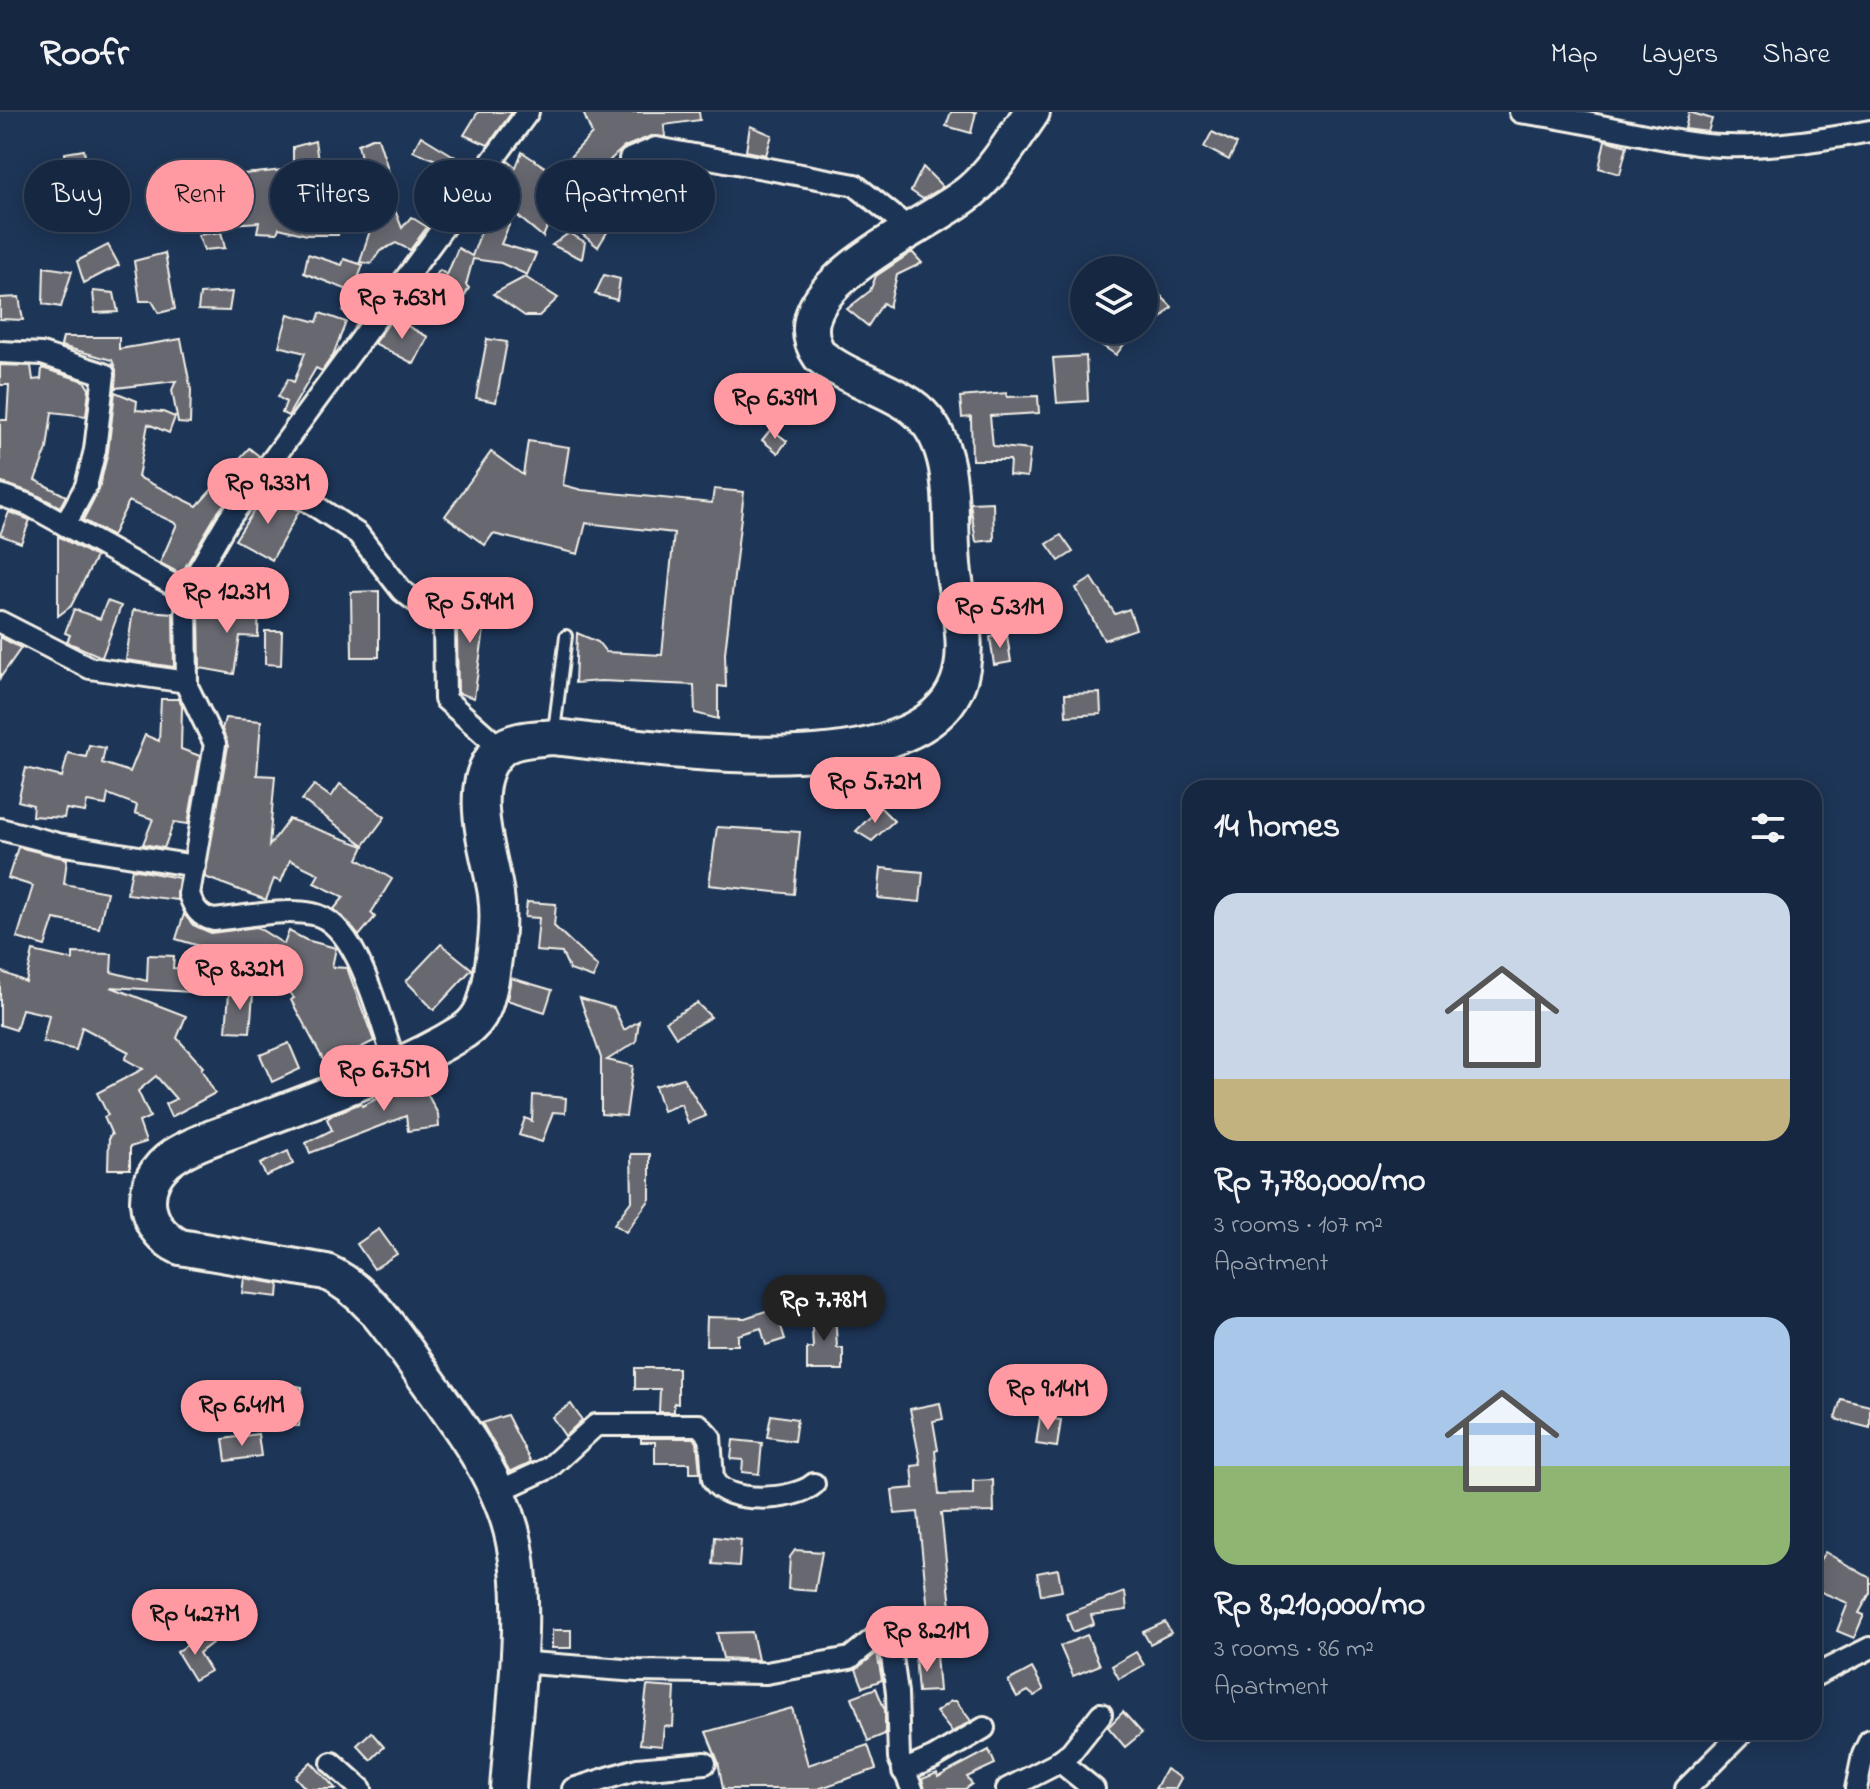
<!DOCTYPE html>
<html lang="en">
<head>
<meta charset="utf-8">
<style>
  body { margin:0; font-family:"Indie Flower",sans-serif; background:#1f3048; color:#f1f3f6; height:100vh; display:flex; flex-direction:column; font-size:30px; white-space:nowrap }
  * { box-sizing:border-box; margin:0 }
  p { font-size:26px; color:#9ea6b1 }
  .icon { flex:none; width:44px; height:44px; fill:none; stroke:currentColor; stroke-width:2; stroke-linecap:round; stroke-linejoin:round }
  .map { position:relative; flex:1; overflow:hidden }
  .details { position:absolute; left:1182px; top:668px; width:640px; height:960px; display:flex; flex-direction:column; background:#162841; border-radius:24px; box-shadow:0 4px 20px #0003,0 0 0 2px #35445a }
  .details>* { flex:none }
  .banner { position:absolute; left:24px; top:48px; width:760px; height:72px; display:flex; gap:16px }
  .fabs { position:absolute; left:1070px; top:144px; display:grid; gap:16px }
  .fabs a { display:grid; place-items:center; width:88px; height:88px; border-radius:50%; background:#162841; box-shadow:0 4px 20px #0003,0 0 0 2px #35445a; font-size:40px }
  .price { position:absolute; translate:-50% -68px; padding:0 18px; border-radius:28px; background:#ff9aa2; color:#111; font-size:26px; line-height:52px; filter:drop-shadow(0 2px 4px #0008) }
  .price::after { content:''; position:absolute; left:50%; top:48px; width:24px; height:18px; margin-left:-12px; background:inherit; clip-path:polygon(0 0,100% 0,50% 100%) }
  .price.selected { background:#222; color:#fff }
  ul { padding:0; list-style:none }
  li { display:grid; align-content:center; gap:16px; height:424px; padding:0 32px }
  li span { display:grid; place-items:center; height:248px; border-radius:24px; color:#555 }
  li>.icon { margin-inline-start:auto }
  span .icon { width:144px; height:144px; fill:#fffc; stroke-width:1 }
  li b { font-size:34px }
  h2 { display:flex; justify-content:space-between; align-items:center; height:96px; padding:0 32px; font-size:34px }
  .pill { padding:0 28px; border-radius:36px; background:#162841; box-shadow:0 4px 20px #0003,0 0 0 2px #35445a; font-size:28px; line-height:72px }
  .pill.selected { background:#ff9aa2; color:#111 }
  header { display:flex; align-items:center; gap:48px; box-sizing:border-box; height:112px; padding:0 40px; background:#162841; border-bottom:2px solid #35445a }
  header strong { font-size:38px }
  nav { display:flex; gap:44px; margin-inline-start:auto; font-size:28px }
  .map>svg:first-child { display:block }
  .building { fill:#686771; stroke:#f4f1e8; stroke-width:2 }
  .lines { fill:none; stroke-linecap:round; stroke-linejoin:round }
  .service-casing { stroke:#f4f1e8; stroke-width:16 }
  .minor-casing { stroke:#f4f1e8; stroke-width:26 }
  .trunk-casing { stroke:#f4f1e8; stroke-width:40 }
  .service { stroke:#1d3557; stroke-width:10 }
  .minor { stroke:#1d3557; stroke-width:20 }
  .trunk { stroke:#1d3557; stroke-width:34 }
</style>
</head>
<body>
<header>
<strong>Roofr</strong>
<nav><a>Map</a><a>Layers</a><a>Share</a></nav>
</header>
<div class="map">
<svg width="1870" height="1677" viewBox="0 0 1870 1677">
  <rect width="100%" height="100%" fill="#1d3557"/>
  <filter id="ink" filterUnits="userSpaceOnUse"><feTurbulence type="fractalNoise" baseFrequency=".0125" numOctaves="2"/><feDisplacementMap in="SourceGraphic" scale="16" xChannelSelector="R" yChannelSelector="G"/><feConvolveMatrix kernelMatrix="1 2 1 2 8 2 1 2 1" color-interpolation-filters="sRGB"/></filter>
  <g filter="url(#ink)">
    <!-- building -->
    <g class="building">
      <polygon points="478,0 512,0 488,33 464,23"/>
      <polygon points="583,0 699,0 700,8 664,13 665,25 651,24 624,35 610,48 615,53 605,66 568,47 592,22"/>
      <polygon points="951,0 976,0 971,21 946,14"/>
      <polygon points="1689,0 1712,7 1708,20 1685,17"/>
      <polygon points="750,14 772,23 766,43 746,39"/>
      <polygon points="1212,20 1237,32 1229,48 1204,35"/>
      <polygon points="421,24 472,55 440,98 426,92 454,55 413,39"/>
      <polygon points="372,26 378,26 390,63 383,66 377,83 393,93 402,116 411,105 427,115 410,138 396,131 380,139 371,152 360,150 372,112 339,112 338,123 307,123 279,116 277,121 257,120 259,110 231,112 234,63 293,57 293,35 315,29 318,48 310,96 360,96 351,84 370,88 358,32"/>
      <polygon points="1605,28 1627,34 1620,62 1599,56"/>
      <polygon points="84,38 91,79 109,81 104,102 68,102 65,41"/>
      <polygon points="522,40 566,69 543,125 514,101 501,132 536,142 527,163 501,151 473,147 466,173 469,176 456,200 419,182 440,158 447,163 458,136 472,144 482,117 477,114 502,77 491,72 508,49 516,55"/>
      <polygon points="923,55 943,75 923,87 911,79"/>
      <polygon points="625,72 648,81 636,98 612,92"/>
      <polygon points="604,95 617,104 598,135 582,122"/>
      <polygon points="221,120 225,136 204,138 198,123"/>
      <polygon points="569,121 585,130 582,147 552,133"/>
      <polygon points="108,133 119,153 84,171 77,149"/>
      <polygon points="912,140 922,151 897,163 889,195 883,191 868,214 847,197 870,179 876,164"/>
      <polygon points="165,141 175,197 159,201 152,189 140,189 134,149"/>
      <polygon points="308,142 342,153 344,147 363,153 353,180 304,161"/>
      <polygon points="44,155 72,159 61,195 43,192"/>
      <polygon points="604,163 620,167 617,188 595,182"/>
      <polygon points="525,165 558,186 539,204 525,204 493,182"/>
      <polygon points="1144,167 1172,195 1159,208 1144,193"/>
      <polygon points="93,179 114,181 118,200 95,201"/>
      <polygon points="232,180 229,199 198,198 200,182"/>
      <polygon points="352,182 371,191 359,208 343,199"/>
      <polygon points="19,185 23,208 0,207 0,186"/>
      <polygon points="320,201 346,210 333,243 322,259 316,256 288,304 282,301 286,290 278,285 288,267 294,270 305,241 279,234 288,202 317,210"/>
      <polygon points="393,206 428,225 414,252 374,231"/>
      <polygon points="1099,218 1115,218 1128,227 1116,243 1093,227"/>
      <polygon points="63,225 119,225 119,237 181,227 191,278 190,312 178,311 172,278 176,269 115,276 116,258 112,248 61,234"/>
      <polygon points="487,227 507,230 496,290 476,286"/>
      <polygon points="1086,244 1088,289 1057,291 1053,246"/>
      <polygon points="0,253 31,254 33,268 41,267 42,256 84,269 89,277 86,304 52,300 47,337 35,368 66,384 60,395 33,381 0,370 0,308 7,308 9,273 0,273"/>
      <polygon points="115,280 137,289 136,298 163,300 175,305 169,321 148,312 138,365 197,394 249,336 259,344 216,403 181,462 160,451 177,412 129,389 112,424 83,408 99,377 108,340"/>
      <polygon points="1007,281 1007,285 1038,284 1039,301 990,304 993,334 1030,338 1027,365 1009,363 1010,348 972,348 971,305 962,306 960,285"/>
      <polygon points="771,317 787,329 778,341 762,328"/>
      <polygon points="528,329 569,335 563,373 582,378 712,391 714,377 744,380 725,541 726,575 718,574 718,607 695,601 694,573 601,569 575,571 577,521 598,530 606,540 662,543 674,421 586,411 578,442 493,422 485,433 445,404 491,340 523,363"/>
      <polygon points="267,378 299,399 272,448 235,428"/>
      <polygon points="993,390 994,428 976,430 970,391"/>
      <polygon points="9,400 30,408 21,431 0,423"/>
      <polygon points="1061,423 1073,440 1059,449 1047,432"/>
      <polygon points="58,424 96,445 71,494 58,504"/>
      <polygon points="1092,466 1115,502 1129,497 1136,517 1104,528 1076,476"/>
      <polygon points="379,479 379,545 352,545 351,480"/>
      <polygon points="238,483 259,484 258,525 240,524 234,562 200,556 199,502 238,503"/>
      <polygon points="462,488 488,491 474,586 458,581 457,521"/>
      <polygon points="107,489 121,494 102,545 67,530 70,523 65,521 74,497 100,507"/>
      <polygon points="133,498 173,501 174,555 126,548"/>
      <polygon points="265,519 282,519 281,553 265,552"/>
      <polygon points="1007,523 1011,550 994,553 990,525"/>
      <polygon points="0,525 21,536 0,566"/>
      <polygon points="1100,581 1101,602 1066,604 1065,582"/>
      <polygon points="161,587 179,587 182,594 181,637 200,644 188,712 174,710 164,736 143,732 153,707 135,701 137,693 108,682 106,693 87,690 85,700 66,697 64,706 32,704 33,693 18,689 26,656 62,665 68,641 86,645 89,633 105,636 102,651 130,660 145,623 159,629"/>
      <polygon points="225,606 261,609 257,663 275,664 269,734 289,707 364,734 358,747 392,767 371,801 375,805 359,824 334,797 344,785 314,771 319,762 290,748 281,770 274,767 266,788 205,765 228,634 222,617"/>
      <polygon points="340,672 385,705 364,733 302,688 314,673 331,685"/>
      <polygon points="880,695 894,709 872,729 856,719"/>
      <polygon points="717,715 800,720 794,782 709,773"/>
      <polygon points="18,735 67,747 64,772 107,780 99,816 54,807 45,834 17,826 33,774 8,766"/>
      <polygon points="881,756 923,760 920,790 878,786"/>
      <polygon points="132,757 179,766 177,788 127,782"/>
      <polygon points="527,790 556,792 554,814 598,855 593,866 570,858 562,841 536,839 539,806 525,805"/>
      <polygon points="184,802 193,813 211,821 257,815 284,832 289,819 306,828 336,836 332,855 347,856 374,929 326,953 291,888 294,886 285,876 277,880 260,874 265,861 276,861 277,857 176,827"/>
      <polygon points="441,832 472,857 434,898 406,869"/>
      <polygon points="33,839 73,848 73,841 112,842 111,860 147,869 148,843 174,844 173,856 237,859 222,882 111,875 186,904 177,926 203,955 201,957 215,981 171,1005 165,992 176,987 156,964 138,979 150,1005 139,1010 146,1030 130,1035 130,1057 108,1057 109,1024 112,1023 104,1005 108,1003 97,981 143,957 125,947 129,940 82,915 76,938 43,930 49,903 22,897 16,918 0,913 0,859 26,870"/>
      <polygon points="511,866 552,878 545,900 507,888"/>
      <polygon points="229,881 253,882 250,920 226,919"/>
      <polygon points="580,886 614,896 624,918 639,909 636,930 607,948 633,954 626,1004 601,1002 601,946"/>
      <polygon points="697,891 711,905 676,925 666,909"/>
      <polygon points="289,931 300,957 272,970 260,943"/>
      <polygon points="437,957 441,966 423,974 438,1002 439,1015 408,1019 406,1004 310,1041 306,1031 332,1018 327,1007 334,1002 361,991 362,994"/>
      <polygon points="683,966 706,1004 688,1011 681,992 663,999 655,974"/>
      <polygon points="533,983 566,986 565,1001 553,1000 542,1030 519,1023 525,1006 532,1009"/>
      <polygon points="288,1039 293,1052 266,1064 260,1052"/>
      <polygon points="631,1042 650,1042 650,1087 626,1120 614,1112 632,1088"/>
      <polygon points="379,1117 397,1142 374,1157 357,1132"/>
      <polygon points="244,1166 279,1172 278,1185 242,1181"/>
      <polygon points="775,1196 785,1227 766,1233 761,1216 738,1223 738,1233 706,1233 707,1205 745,1206"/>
      <polygon points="835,1197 837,1236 843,1236 843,1258 807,1258 807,1236 813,1236 811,1198"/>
      <polygon points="635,1256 678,1256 678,1292 674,1291 674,1300 659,1300 660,1277 635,1277"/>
      <polygon points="270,1269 302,1275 299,1314 271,1315 270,1290 267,1290"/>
      <polygon points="1841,1287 1870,1294 1870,1316 1835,1307"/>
      <polygon points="940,1291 943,1307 933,1309 938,1338 935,1339 939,1383 973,1382 973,1369 993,1368 994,1400 941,1401 951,1495 928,1498 918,1400 895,1402 892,1378 914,1376 912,1354 921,1353 910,1297"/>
      <polygon points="571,1292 582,1308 565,1324 552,1305"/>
      <polygon points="507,1303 531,1350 510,1360 482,1311"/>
      <polygon points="771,1303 797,1307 794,1329 767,1325"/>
      <polygon points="1040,1305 1061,1308 1057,1335 1036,1332"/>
      <polygon points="258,1322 261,1344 226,1349 223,1327"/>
      <polygon points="641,1326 693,1326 697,1330 700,1361 690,1361 690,1351 655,1351 655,1330 641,1330"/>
      <polygon points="733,1328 762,1331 759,1362 742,1360 743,1348 731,1347"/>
      <polygon points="715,1425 741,1428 739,1454 713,1452"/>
      <polygon points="795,1438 822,1440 815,1479 788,1477 790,1445"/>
      <polygon points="1825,1440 1870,1466 1870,1481 1859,1501 1864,1503 1854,1526 1837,1519 1848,1491 1814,1477 1814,1457"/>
      <polygon points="1058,1457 1062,1479 1041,1483 1037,1461"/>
      <polygon points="1125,1480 1127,1498 1091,1503 1094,1512 1073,1520 1066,1502"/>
      <polygon points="1165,1510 1171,1521 1150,1532 1143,1520"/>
      <rect x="552" y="1518" width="19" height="18"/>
      <polygon points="752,1520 758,1548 723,1546 717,1521"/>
      <polygon points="205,1521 212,1531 199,1541 210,1559 194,1568 177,1540"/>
      <polygon points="1087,1523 1100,1553 1073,1564 1060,1534"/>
      <polygon points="1136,1540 1144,1553 1119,1567 1112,1554"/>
      <polygon points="877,1541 882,1568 863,1575 856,1557"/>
      <polygon points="936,1543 939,1579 918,1580 915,1544"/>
      <polygon points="1032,1556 1044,1578 1034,1584 1028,1579 1017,1585 1008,1569"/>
      <polygon points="647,1574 675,1576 673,1615 664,1614 662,1634 640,1632"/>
      <polygon points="876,1576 885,1598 885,1622 868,1629 852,1585"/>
      <polygon points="951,1589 956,1589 971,1609 952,1620 936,1600"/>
      <polygon points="792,1596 808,1653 868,1633 876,1657 818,1677 723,1677 718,1649 706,1620"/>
      <polygon points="1123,1600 1142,1621 1125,1635 1108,1615"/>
      <polygon points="371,1620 384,1635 371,1648 357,1633"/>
      <polygon points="989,1638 995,1652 967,1665 972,1672 965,1677 925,1677 922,1667 937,1661 938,1665"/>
      <polygon points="311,1650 336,1677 306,1677 295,1665"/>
      <polygon points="1166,1657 1181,1666 1175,1677 1155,1677"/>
    </g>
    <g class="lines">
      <defs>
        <polyline id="service" points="554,619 566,524"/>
        <g id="minor">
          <path d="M 1520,0 C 1580,7 1638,24 1697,32 C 1752,39 1816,29 1870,19"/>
          <polyline points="630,47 656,36 855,73 911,118"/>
          <polyline points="0,240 42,242 104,262 95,338 86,374 65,413"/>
          <polyline points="265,361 358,422 402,479 444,510 445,587 501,637"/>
          <polyline points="0,383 29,393 186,480"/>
          <polyline points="0,510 90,556 187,570"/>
          <polyline points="0,717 58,732 195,754"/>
          <path d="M 396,953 C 380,913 360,811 313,802 C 282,796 245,805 214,808 C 199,805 194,796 189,782 L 215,632 L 187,574 L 186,480 L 226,411 L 528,0"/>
          <path d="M 497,1380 L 549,1356 L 596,1313 L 699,1313 L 710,1325 L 713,1367 C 724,1393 795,1389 814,1372"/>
          <polyline points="888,1515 897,1581 899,1646 912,1677"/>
          <polyline points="516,1550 638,1559 766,1561 850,1546 888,1515 952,1510"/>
          <polyline points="1814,1564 1870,1536"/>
          <polyline points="1059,1649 1094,1677"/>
          <polyline points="332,1651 361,1677"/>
          <polyline points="903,1659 933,1646 984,1616"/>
          <polyline points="573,1677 637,1657 705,1651"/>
          <polyline points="1007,1677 1054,1653 1071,1640 1101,1602"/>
          <polyline points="1686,1677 1743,1620"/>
          <polyline points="1856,1677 1863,1643 1870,1628"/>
        </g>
        <path id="trunk" d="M 508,1677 C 513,1599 531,1492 511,1417 C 495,1358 452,1303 417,1254 C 391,1218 368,1179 326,1160 L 180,1135 C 140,1116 137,1068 174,1044 C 199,1028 231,1020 258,1009 C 327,983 401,958 464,919 C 483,907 487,887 491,867 C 495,840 500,810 496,782 C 490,741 462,670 501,637 C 514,626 537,627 553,625 C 645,634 917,681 958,571 C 970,539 960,501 955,469 C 945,413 965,331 910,293 C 882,274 847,266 820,244 C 771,174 934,113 972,78 C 996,57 1014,26 1032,0"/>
      </defs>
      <!-- service casing -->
      <use href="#service" class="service-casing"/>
      <!-- minor casing -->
      <use href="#minor" class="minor-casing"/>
      <!-- trunk casing -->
      <use href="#trunk" class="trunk-casing"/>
      <!-- service -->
      <use href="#service" class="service"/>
      <!-- minor -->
      <use href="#minor" class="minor"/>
      <!-- trunk -->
      <use href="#trunk" class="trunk"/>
    </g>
  </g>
</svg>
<div class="fabs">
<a><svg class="icon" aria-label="layers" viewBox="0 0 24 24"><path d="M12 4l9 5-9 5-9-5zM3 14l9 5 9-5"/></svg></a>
</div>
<b class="price" style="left:402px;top:229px">Rp 7.63M</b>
<b class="price" style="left:775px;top:329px">Rp 6.39M</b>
<b class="price" style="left:268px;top:414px">Rp 9.33M</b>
<b class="price" style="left:227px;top:523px">Rp 12.3M</b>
<b class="price" style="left:470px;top:533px">Rp 5.94M</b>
<b class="price" style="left:1000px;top:538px">Rp 5.31M</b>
<b class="price" style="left:875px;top:713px">Rp 5.72M</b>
<b class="price" style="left:240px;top:900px">Rp 8.32M</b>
<b class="price" style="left:384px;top:1001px">Rp 6.75M</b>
<b class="price selected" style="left:824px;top:1231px">Rp 7.78M</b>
<b class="price" style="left:1048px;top:1320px">Rp 9.14M</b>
<b class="price" style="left:242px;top:1336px">Rp 6.41M</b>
<b class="price" style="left:195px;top:1545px">Rp 4.27M</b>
<b class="price" style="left:927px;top:1562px">Rp 8.21M</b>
<div class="banner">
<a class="pill">Buy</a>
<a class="pill selected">Rent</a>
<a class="pill">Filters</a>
<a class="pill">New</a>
<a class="pill">Apartment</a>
</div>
<section class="details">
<h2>14 homes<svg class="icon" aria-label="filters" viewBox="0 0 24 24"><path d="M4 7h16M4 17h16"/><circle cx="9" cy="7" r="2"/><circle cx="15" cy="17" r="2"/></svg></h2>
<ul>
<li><span style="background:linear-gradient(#c9d6e8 75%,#c2b280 0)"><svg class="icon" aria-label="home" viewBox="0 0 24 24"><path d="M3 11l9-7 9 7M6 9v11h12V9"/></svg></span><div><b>Rp 7,780,000/mo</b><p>3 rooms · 107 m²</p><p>Apartment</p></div></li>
<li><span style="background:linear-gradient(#a9c7e8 60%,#8fb573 0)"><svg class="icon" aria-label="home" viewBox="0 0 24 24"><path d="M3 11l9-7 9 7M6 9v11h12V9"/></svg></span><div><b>Rp 8,210,000/mo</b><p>3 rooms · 86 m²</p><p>Apartment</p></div></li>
</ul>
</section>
</div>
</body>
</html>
